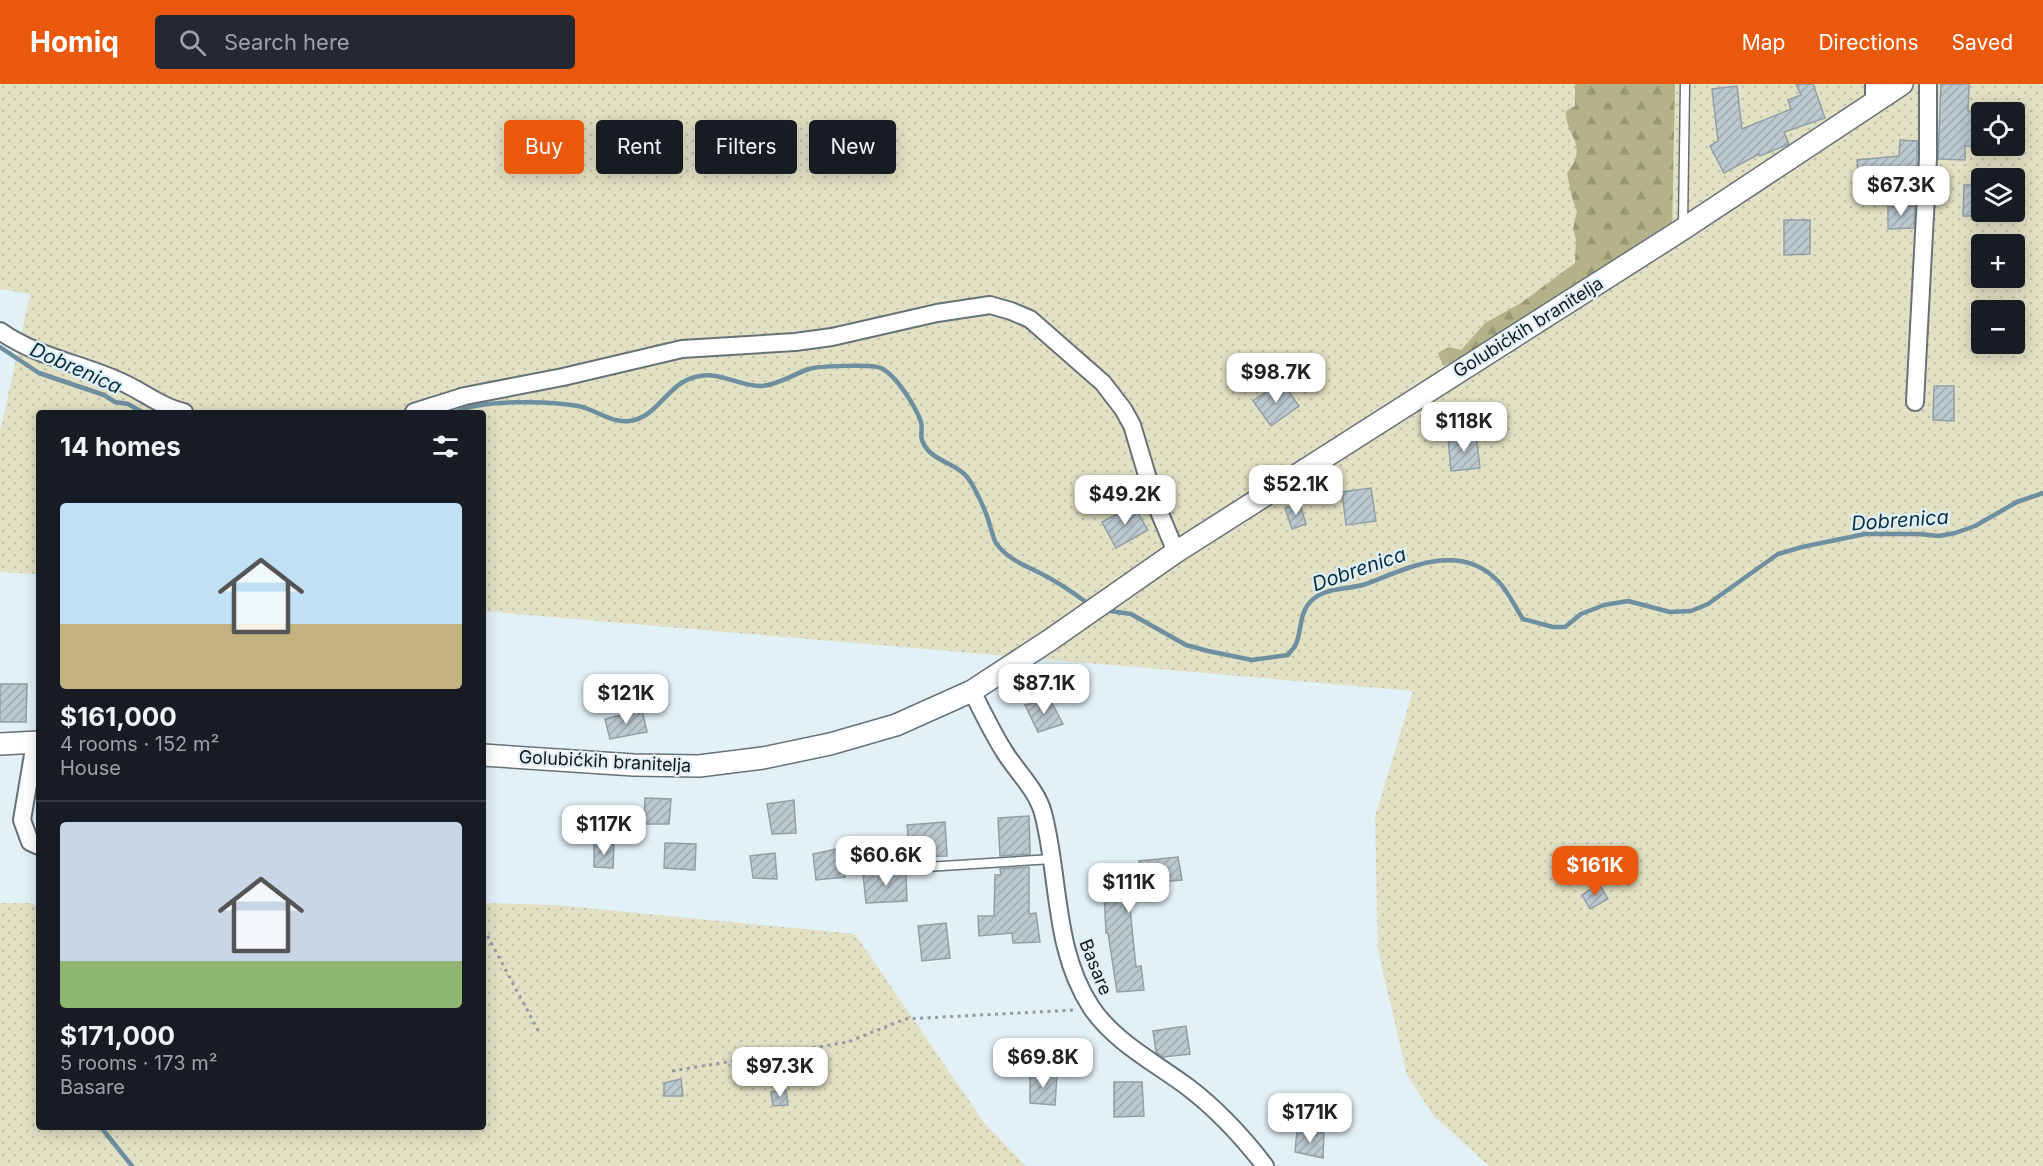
<!DOCTYPE html>
<html lang="en">
<head>
<meta charset="utf-8">
<style>
  body { margin:0; font-family:Inter,sans-serif; background:#242831; color:#f1f3f6; height:100vh; display:flex; flex-direction:column; font-size:22px; white-space:nowrap }
  * { box-sizing:border-box; margin:0 }
  p { font-size:20px; color:#9ea1a6 }
  .icon { flex:none; width:33px; height:33px; fill:none; stroke:currentColor; stroke-width:2; stroke-linecap:round; stroke-linejoin:round }
  .map { position:relative; flex:1; overflow:hidden }
  .panel { position:absolute; left:36px; top:326px; width:450px; height:720px; display:flex; flex-direction:column; background:#171b24; border-radius:6px; box-shadow:0 3px 15px #0003 }
  .panel>* { flex:none }
  .hud { position:absolute; left:504px; top:36px; width:570px; height:54px; display:flex; gap:12px }
  .tools { position:absolute; left:1971px; top:18px; display:grid; gap:12px }
  .tools a { display:grid; place-items:center; width:54px; height:54px; border-radius:6px; background:#171b24; box-shadow:0 3px 15px #0003; font-size:30px }
  .price { position:absolute; translate:-50% -51px; padding:0 14px; border-radius:12px; background:#fff; color:#222; font-size:20px; line-height:39px; filter:drop-shadow(0 2px 3px #0008) }
  .price::after { content:''; position:absolute; left:50%; top:36px; width:18px; height:14px; margin-left:-9px; background:inherit; clip-path:polygon(0 0,100% 0,50% 100%) }
  .price.selected { background:#ea580c; color:#fff }
  ul { padding:0; list-style:none }
  li { display:grid; align-content:center; gap:12px; height:318px; padding:0 24px }
  li+li { border-top:2px solid #363941 }
  li span { display:grid; place-items:center; height:186px; border-radius:6px; color:#555 }
  li>.icon { margin-inline-start:auto }
  span .icon { width:108px; height:108px; fill:#fffc; stroke-width:1 }
  li b { font-size:26px }
  h2 { display:flex; justify-content:space-between; align-items:center; height:72px; padding:0 24px; font-size:26px }
  .tag { padding:0 21px; border-radius:6px; background:#171b24; box-shadow:0 3px 15px #0003; font-size:21px; line-height:54px }
  .tag.selected { background:#ea580c; color:#fff }
  header { display:flex; align-items:center; gap:36px; box-sizing:border-box; height:84px; padding:0 30px; background:#ea580c; color:#fff }
  header strong { font-size:28px }
  nav { display:flex; gap:33px; margin-inline-start:auto; font-size:21px }
  .search { width:420px; height:54px; background:#242831; display:flex; align-items:center; gap:15px; box-sizing:border-box; padding:0 21px; border-radius:6px; color:#9ea1a6; font-size:22px }
  .map>svg:first-child { display:block }
  .grass { fill:url(#grass-dots); fill-rule:evenodd }
  .forest { fill:url(#forest-firs) }
  .lines { fill:none; stroke-linecap:round; stroke-linejoin:round }
  .stream { stroke:#6d8f9f; stroke-width:4.5 }
  .building { fill:url(#building-hatch); stroke:#919fa5; stroke-width:1.5 }
  .service-casing { stroke:#667278; stroke-width:11 }
  .minor-casing { stroke:#667278; stroke-width:20 }
  .tertiary-casing { stroke:#667278; stroke-width:24 }
  .path { stroke:#909a9f; stroke-width:3; stroke-dasharray:3 4.5; stroke-linecap:butt }
  .service { stroke:#fff; stroke-width:8 }
  .minor { stroke:#fff; stroke-width:16 }
  .tertiary { stroke:#fff; stroke-width:21 }
  .labels { text-anchor:middle; dominant-baseline:central; stroke-width:4.5; stroke-linejoin:round; paint-order:stroke }
  .street-label { font-size:18px; fill:#151a1d; stroke:#e2f0f7 }
  .water-label { font-size:20px; font-style:italic; fill:#042f3e; stroke:#e2f0f7 }
</style>
</head>
<body>
<header>
<strong>Homiq</strong>
<div class="search"><svg class="icon" aria-label="search" viewBox="0 0 24 24"><circle cx="10" cy="10" r="6"/><path d="M15 15l6 6"/></svg>Search here</div>
<nav><a>Map</a><a>Directions</a><a>Saved</a></nav>
</header>
<div class="map">
<svg width="2043" height="1082" viewBox="0 0 2043 1082">
  <defs>
    <pattern id="grass-dots" width="8" height="8" patternUnits="userSpaceOnUse" patternTransform="scale(1.5)"><rect width="8" height="8" fill="#e2e1c4"/><path d="M2 2h.1M6 6h.1" fill="none" stroke="#c1c0a8" stroke-width="1.8" stroke-linecap="round"/></pattern>
    <pattern id="forest-firs" width="22" height="20" patternUnits="userSpaceOnUse" patternTransform="scale(1.5)"><rect width="22" height="20" fill="#b3b288"/><path d="M5 1l3.5 6h-7zM16 11l3.5 6h-7z" fill="#999875"/></pattern>
    <pattern id="building-hatch" width="6" height="6" patternUnits="userSpaceOnUse" patternTransform="scale(1.5)"><rect width="6" height="6" fill="#bbc8cf"/><path d="M-1 1l2-2M0 6l6-6M5 7l2-2" fill="none" stroke="#a0abb1"/></pattern>
  </defs>
  <rect width="100%" height="100%" fill="#e2f0f7"/>
  <!-- grass -->
  <g class="grass">
    <path d="M 0,0 L 2043,0 L 2043,1082 L 1489,1082 L 1433,1031 L 1407,991 L 1378,866 L 1375,733 L 1413,607 L 483,527 L 483,328 L 39,328 L 39,490 L 0,488 L 0,349 L 30,210 L 0,205 ZM 1982,28 L 2014,28 L 2014,62 L 1982,62 ZM 1982,94 L 2014,94 L 2014,128 L 1982,128 ZM 1982,160 L 2014,160 L 2014,194 L 1982,194 ZM 1982,226 L 2014,226 L 2014,260 L 1982,260 Z"/>
    <polygon points="0,819 31,819 39,824 39,1042 483,1042 483,819 555,821 855,850 985,1040 1026,1082 0,1082"/>
  </g>
  <!-- forest -->
  <path class="forest" d="M 1575,0 L 1675,0 L 1672,148 L 1473,271 L 1443,282 L 1438,269 L 1449,263 L 1461,266 L 1485,239 L 1521,219 L 1575,179 L 1576,156 L 1573,145 L 1577,128 L 1571,110 L 1567,89 C 1590,59 1565,54 1566,27 L 1575,22 Z"/>
  <g class="lines">
    <!-- stream -->
    <g class="stream">
      <polyline points="0,263 39,289 104,311 115,318 128,320 142,328"/>
      <path d="M 457,328 C 479,315 552,317 578,322 C 597,326 610,339 629,337 C 659,334 668,296 700,292 C 721,288 741,303 762,302 C 778,301 794,290 809,285 C 818,282 873,280 881,284 C 896,291 916,323 921,338 C 923,344 920,351 922,356 C 929,377 955,378 967,393 C 975,403 987,429 990,442 C 992,447 993,454 996,459 C 1007,475 1024,481 1040,489 C 1058,498 1074,509 1090,521"/>
      <path d="M 1103,526 L 1131,530 L 1186,561 L 1208,567 L 1252,576 L 1288,571 C 1290,567 1295,564 1296,560 C 1302,546 1299,529 1311,517 C 1325,503 1348,506 1366,500 C 1408,484 1460,457 1498,497 C 1508,507 1515,523 1523,535 L 1553,543 L 1565,543 L 1581,530 L 1604,521 L 1628,517 L 1670,528 L 1691,527 L 1708,520 L 1778,470 L 1802,463 L 1865,450 L 1919,450 L 1939,452 L 1955,449 L 1975,442 L 2017,418 L 2043,409"/>
      <polyline points="100,1042 132,1082"/>
    </g>
  </g>
  <!-- building -->
  <g class="building">
    <polygon points="1796,0 1813,0 1825,34 1784,48 1789,60 1760,72 1759,70 1724,89 1710,62 1718,57 1712,5 1737,2 1742,45 1791,25 1788,16 1801,11"/>
    <polygon points="1941,0 1969,0 1968,27 1982,27 1982,62 1965,62 1965,76 1938,75"/>
    <polygon points="1900,56 1917,57 1917,87 1885,85 1887,105 1860,107 1857,76 1899,72"/>
    <polygon points="1964,101 1982,101 1982,132 1963,132"/>
    <polygon points="1915,122 1914,144 1888,145 1888,123"/>
    <polygon points="1784,136 1810,136 1810,170 1784,171"/>
    <polygon points="1281,297 1299,322 1271,342 1253,317"/>
    <polygon points="1934,302 1954,302 1954,337 1933,336"/>
    <polygon points="1506,331 1506,349 1485,350 1484,332"/>
    <polygon points="1476,350 1480,384 1451,387 1448,353"/>
    <polygon points="1371,404 1376,437 1346,441 1342,408"/>
    <polygon points="1300,420 1306,440 1292,445 1285,424"/>
    <polygon points="1133,421 1148,446 1116,464 1102,438"/>
    <polygon points="0,600 27,600 26,638 0,638"/>
    <polygon points="1050,615 1063,640 1038,648 1025,621"/>
    <polygon points="642,626 647,648 610,655 605,635"/>
    <polygon points="645,714 671,715 669,740 644,740"/>
    <polygon points="794,716 796,749 772,750 767,720"/>
    <polygon points="1029,732 1030,770 1000,772 998,734"/>
    <polygon points="945,738 947,772 910,773 907,741"/>
    <polygon points="594,759 614,761 613,784 594,783"/>
    <polygon points="665,759 696,760 695,786 664,784"/>
    <polygon points="841,764 845,793 816,796 813,770"/>
    <polygon points="775,769 777,795 753,794 750,772"/>
    <polygon points="1178,773 1182,796 1123,801 1125,825 1130,825 1136,883 1141,882 1144,906 1117,908 1108,849 1106,849 1104,808 1100,808 1099,784 1139,780 1139,777"/>
    <polygon points="1029,783 1029,830 1036,829 1040,858 1013,859 1012,849 979,852 978,832 994,832 995,791 1001,791 1000,785"/>
    <polygon points="904,786 906,789 907,817 866,819 863,790"/>
    <polygon points="1599,800 1608,815 1590,825 1582,811"/>
    <polygon points="946,839 950,874 922,877 918,842"/>
    <polygon points="1186,942 1190,970 1163,973 1156,968 1153,947"/>
    <polygon points="1030,989 1057,991 1055,1021 1030,1019"/>
    <polygon points="681,995 683,1012 664,1012 664,999"/>
    <polygon points="1114,998 1142,998 1144,1032 1114,1033"/>
    <polygon points="786,1006 788,1021 773,1022 771,1008"/>
    <polygon points="1297,1047 1324,1049 1323,1074 1295,1068"/>
  </g>
  <g class="lines">
    <defs>
      <g id="service">
        <polyline points="1683,141 1685,0"/>
        <polyline points="910,784 1052,775"/>
      </g>
      <g id="minor">
        <polyline points="1874,0 1874,18"/>
        <path d="M 0,247 C 35,272 78,279 117,296 C 140,305 160,323 184,328"/>
        <polyline points="1915,318 1928,74 1928,0"/>
        <polyline points="414,328 465,312 563,293 682,265 795,258 832,253 937,229 990,221 1011,227 1030,235 1103,299 1123,325 1132,341 1155,418 1176,468"/>
        <path d="M 972,607 C 982,627 992,648 1004,667 C 1016,687 1037,706 1043,729 C 1060,793 1053,865 1091,923 C 1114,958 1156,979 1189,1004 C 1219,1027 1242,1052 1265,1082"/>
        <polyline points="35,659 22,736 30,758 39,762"/>
      </g>
      <g id="tertiary">
        <polyline points="0,660 39,658"/>
        <polyline points="483,671 634,681 699,682 763,674 830,660 896,641 972,607 1050,556 1176,468 1683,145 1902,0"/>
      </g>
    </defs>
    <!-- service casing -->
    <use href="#service" class="service-casing"/>
    <!-- minor casing -->
    <use href="#minor" class="minor-casing"/>
    <!-- tertiary casing -->
    <use href="#tertiary" class="tertiary-casing"/>
    <!-- path -->
    <g class="path">
      <polyline points="483,846 487,851 539,948"/>
      <polyline points="672,987 848,958 905,935 1075,926"/>
    </g>
    <!-- service -->
    <use href="#service" class="service"/>
    <!-- minor -->
    <use href="#minor" class="minor"/>
    <!-- tertiary -->
    <use href="#tertiary" class="tertiary"/>
  </g>
  <g class="labels">
    <!-- street labels -->
    <g class="street-label">
      <text transform="translate(1528 243) rotate(-32)">Golubićkih branitelja</text>
      <text transform="translate(605 677) rotate(3)">Golubićkih branitelja</text>
      <text transform="translate(1096 883) rotate(68)">Basare</text>
    </g>
    <!-- water labels -->
    <g class="water-label">
      <text transform="translate(76 284) rotate(24)">Dobrenica</text>
      <text transform="translate(1900 436) rotate(-4)">Dobrenica</text>
      <text transform="translate(1359 485) rotate(-19)">Dobrenica</text>
    </g>
  </g>
</svg>
<div class="tools">
<a><svg class="icon" aria-label="locate" viewBox="0 0 24 24"><circle cx="12" cy="12" r="6"/><path d="M12 2v4M12 18v4M2 12h4M18 12h4"/></svg></a>
<a><svg class="icon" aria-label="layers" viewBox="0 0 24 24"><path d="M12 4l9 5-9 5-9-5zM3 14l9 5 9-5"/></svg></a>
<a>+</a>
<a>−</a>
</div>
<b class="price" style="left:1901px;top:133px">$67.3K</b>
<b class="price" style="left:1276px;top:320px">$98.7K</b>
<b class="price" style="left:1464px;top:369px">$118K</b>
<b class="price" style="left:1296px;top:432px">$52.1K</b>
<b class="price" style="left:1125px;top:442px">$49.2K</b>
<b class="price" style="left:1044px;top:631px">$87.1K</b>
<b class="price" style="left:626px;top:641px">$121K</b>
<b class="price" style="left:604px;top:772px">$117K</b>
<b class="price" style="left:886px;top:803px">$60.6K</b>
<b class="price selected" style="left:1595px;top:813px">$161K</b>
<b class="price" style="left:1129px;top:830px">$111K</b>
<b class="price" style="left:1043px;top:1005px">$69.8K</b>
<b class="price" style="left:780px;top:1014px">$97.3K</b>
<b class="price" style="left:1310px;top:1060px">$171K</b>
<div class="hud">
<a class="tag selected">Buy</a>
<a class="tag">Rent</a>
<a class="tag">Filters</a>
<a class="tag">New</a>
</div>
<section class="panel">
<h2>14 homes<svg class="icon" aria-label="filters" viewBox="0 0 24 24"><path d="M4 7h16M4 17h16"/><circle cx="9" cy="7" r="2"/><circle cx="15" cy="17" r="2"/></svg></h2>
<ul>
<li><span style="background:linear-gradient(#bfe0f5 65%,#c2b280 0)"><svg class="icon" aria-label="home" viewBox="0 0 24 24"><path d="M3 11l9-7 9 7M6 9v11h12V9"/></svg></span><div><b>$161,000</b><p>4 rooms · 152 m²</p><p>House</p></div></li>
<li><span style="background:linear-gradient(#c9d6e8 75%,#8fb573 0)"><svg class="icon" aria-label="home" viewBox="0 0 24 24"><path d="M3 11l9-7 9 7M6 9v11h12V9"/></svg></span><div><b>$171,000</b><p>5 rooms · 173 m²</p><p>Basare</p></div></li>
</ul>
</section>
</div>
</body>
</html>
